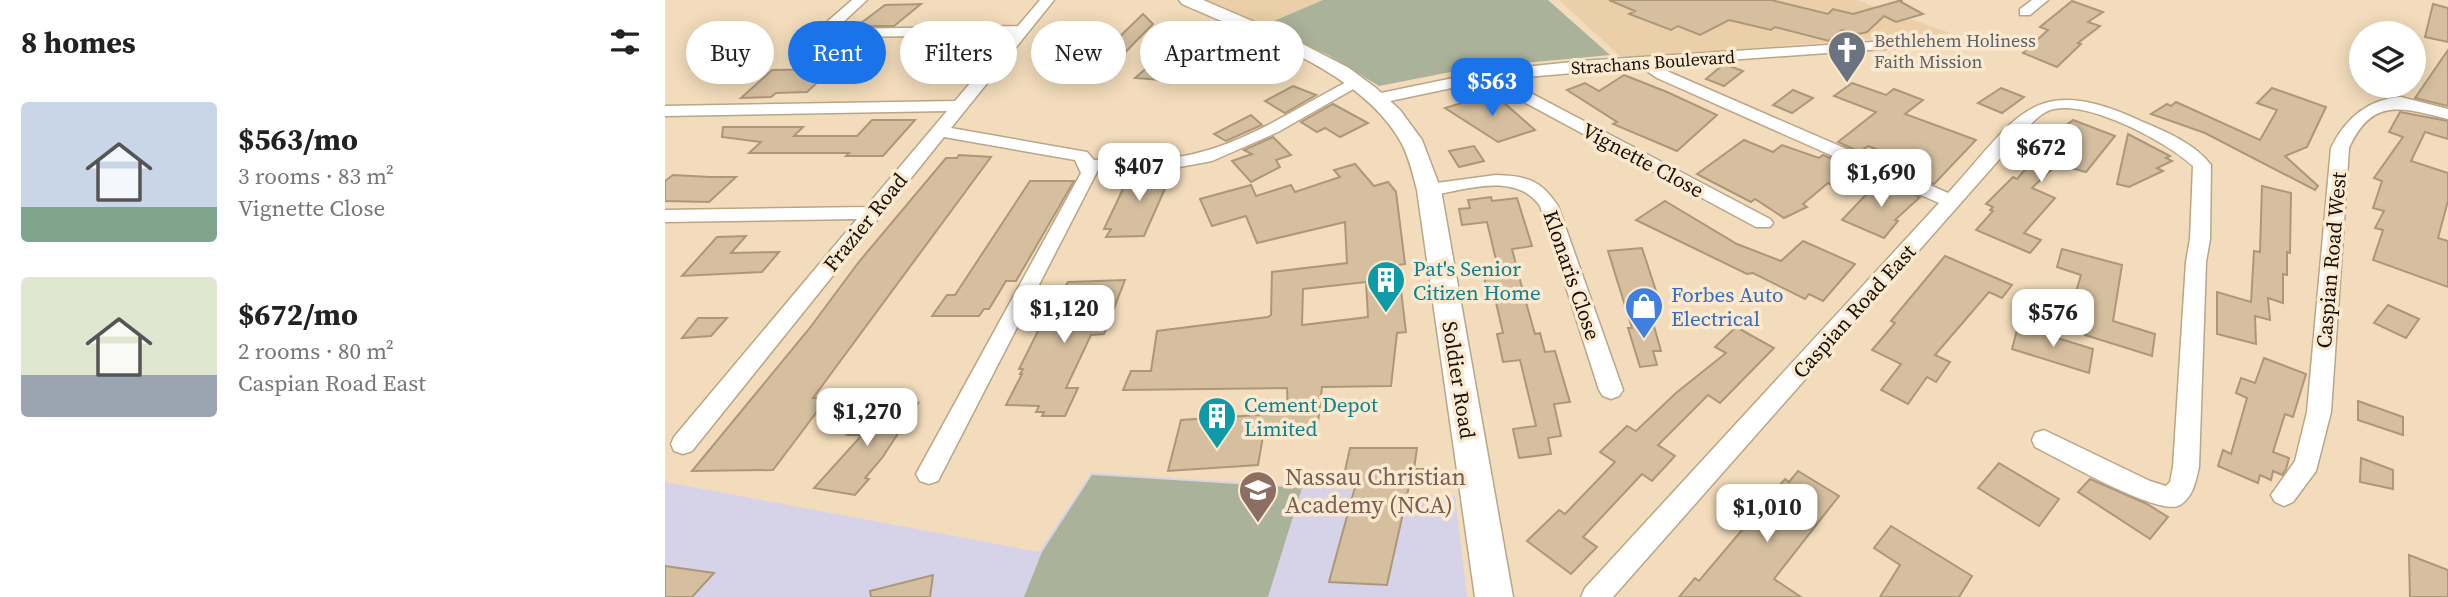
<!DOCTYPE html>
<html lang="en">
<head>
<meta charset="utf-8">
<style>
  body { margin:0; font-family:"Source Serif 4",serif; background:#f2f2f2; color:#222; height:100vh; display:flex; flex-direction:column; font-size:26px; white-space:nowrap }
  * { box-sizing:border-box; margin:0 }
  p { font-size:23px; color:#767676 }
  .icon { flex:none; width:38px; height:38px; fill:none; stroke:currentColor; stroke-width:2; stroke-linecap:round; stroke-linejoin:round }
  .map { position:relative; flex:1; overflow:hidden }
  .side { display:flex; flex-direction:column; background:#fff; width:665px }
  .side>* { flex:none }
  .guide { position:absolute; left:21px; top:21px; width:665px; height:63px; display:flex; gap:14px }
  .buttons { position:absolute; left:1684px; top:21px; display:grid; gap:14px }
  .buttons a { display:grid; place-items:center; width:77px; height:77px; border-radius:50%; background:#fff; box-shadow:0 4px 18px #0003; font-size:35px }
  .price { position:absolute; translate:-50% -60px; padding:0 16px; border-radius:14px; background:#fff; color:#222; font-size:23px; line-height:46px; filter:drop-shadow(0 2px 4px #0008) }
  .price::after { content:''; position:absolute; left:50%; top:42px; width:21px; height:16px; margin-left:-10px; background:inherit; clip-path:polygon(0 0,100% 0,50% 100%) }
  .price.active { background:#1a73e8; color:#fff }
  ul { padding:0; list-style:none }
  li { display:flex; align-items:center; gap:21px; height:175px; padding:0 21px }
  li span { display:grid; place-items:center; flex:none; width:196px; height:140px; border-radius:7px; color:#555 }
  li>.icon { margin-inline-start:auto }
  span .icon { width:84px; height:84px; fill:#fffc; stroke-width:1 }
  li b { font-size:30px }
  h2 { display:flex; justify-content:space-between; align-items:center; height:84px; padding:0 21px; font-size:30px }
  .tag { padding:0 24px; border-radius:32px; background:#fff; box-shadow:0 4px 18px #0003; font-size:24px; line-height:63px }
  .tag.active { background:#1a73e8; color:#fff }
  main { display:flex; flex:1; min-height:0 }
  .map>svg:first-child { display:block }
  .built { fill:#eacfa8 }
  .education { fill:#d6d2e8 }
  .green { fill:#aab299 }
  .building { fill:#d5bf9f; stroke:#ac9778; stroke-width:2; fill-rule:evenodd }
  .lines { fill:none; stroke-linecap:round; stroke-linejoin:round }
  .minor-casing { stroke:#baa586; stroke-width:3 }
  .major-casing { stroke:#baa586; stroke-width:3 }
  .minor { fill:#fff; fill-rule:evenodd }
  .major { fill:#fff; fill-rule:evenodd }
  .labels { text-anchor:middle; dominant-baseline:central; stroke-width:7; stroke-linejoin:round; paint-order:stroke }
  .far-worship-label { font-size:18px; fill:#5b616d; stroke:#fcead0; text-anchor:start }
  .far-street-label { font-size:18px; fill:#160f04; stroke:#fcead0 }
  .street-label { font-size:21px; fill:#160f04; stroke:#fcead0 }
  .culture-label { font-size:21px; fill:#0d838f; stroke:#fcead0; text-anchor:start }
  .shop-label { font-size:21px; fill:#366cbe; stroke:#fcead0; text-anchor:start }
  .near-education-label { font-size:24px; fill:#785e54; stroke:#fcead0; text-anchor:start }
</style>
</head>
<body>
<main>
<section class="side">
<h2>8 homes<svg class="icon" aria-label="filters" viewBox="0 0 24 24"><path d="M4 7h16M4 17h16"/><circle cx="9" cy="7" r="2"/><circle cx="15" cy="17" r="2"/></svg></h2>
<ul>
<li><span style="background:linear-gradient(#c9d6e8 75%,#7fa58c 0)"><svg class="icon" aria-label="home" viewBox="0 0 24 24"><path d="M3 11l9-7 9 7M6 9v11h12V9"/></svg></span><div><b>$563/mo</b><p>3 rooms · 83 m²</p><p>Vignette Close</p></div></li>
<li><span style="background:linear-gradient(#dfe7d0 70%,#9aa5b1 0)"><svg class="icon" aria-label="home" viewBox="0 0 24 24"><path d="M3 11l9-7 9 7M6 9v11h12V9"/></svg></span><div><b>$672/mo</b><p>2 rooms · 80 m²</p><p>Caspian Road East</p></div></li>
</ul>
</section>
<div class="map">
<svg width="1783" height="597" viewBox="0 0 1783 597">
  <rect width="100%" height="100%" fill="#f2dcbb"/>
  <!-- built -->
  <g class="built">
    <polygon points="541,0 658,0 598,25"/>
    <polygon points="894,0 1191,0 1285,33 957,58"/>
  </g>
  <!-- education -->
  <polygon class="education" points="426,473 790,496 802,597 0,597 0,482 374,552"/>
  <!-- green -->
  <g class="green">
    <polygon points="658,0 883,0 945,55 806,68 714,86 665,56 599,25"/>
    <polygon points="427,475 637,488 603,597 359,597 377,552"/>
  </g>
  <!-- building -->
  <g class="building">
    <polygon points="944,0 1106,0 1163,14 1168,9 1188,14 1237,0 1236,2 1258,14 1231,22 1219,16 1202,32 1194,34 1177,30 1164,41 1110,27 1106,30 1064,20 1035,35 1013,26 1006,30 964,14 970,11"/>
    <polygon points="1407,1 1438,12 1423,22 1435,26 1413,43 1416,44 1392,67 1358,53 1383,30 1375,27"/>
    <polygon points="256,4 229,26 192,26 220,5"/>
    <polygon points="1768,4 1783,8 1783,42 1760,37"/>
    <polygon points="478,14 488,24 438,75 416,74"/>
    <polygon points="519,36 574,43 570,46 576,48 570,52 588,56 585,58 596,61 578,75 516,62 496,80 470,78"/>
    <polygon points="1783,50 1783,106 1750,98"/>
    <polygon points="1059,64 1078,71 1059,86 1041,79"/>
    <polygon points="167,69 142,92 111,93 106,97 76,98 107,70"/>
    <polygon points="959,75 1002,92 1052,115 1012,151 948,124 952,122 902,90 920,83 934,91"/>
    <polygon points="1187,83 1221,95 1229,89 1258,100 1240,114 1311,140 1269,184 1232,168 1239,160 1235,159 1237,156 1233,158 1203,146 1195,152 1173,142 1211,112 1169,96"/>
    <polygon points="628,86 651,95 620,113 600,101"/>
    <polygon points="1336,88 1359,97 1337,113 1313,103"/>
    <polygon points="1607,88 1661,107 1642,147 1620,156 1653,186 1650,190 1540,133 1486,114 1502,104 1506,106 1511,102 1595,140 1612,110 1592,103"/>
    <polygon points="1128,90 1148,98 1127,113 1108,105"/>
    <polygon points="828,93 870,130 833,142 780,108"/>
    <polygon points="668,104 703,123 675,137 660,128 652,132 636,122"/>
    <polygon points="1735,112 1783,121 1783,139 1760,132 1746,161 1783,173 1783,201 1773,238 1783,241 1783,287 1708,260 1718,230 1710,228 1719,211 1708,208 1717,181 1709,178 1738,137 1724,132"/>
    <polygon points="586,115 597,125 561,141 549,134"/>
    <polygon points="207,120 250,120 218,156 181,156 184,153 84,153 96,142 57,137 58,127 138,127 129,136 192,136"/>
    <polygon points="1408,120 1450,136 1421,172 1392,164 1367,188 1390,198 1359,233 1376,240 1365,253 1311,230 1328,211 1325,210 1328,207 1321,204 1348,177 1352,179 1394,131"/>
    <polygon points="1463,134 1505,156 1501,158 1507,161 1492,168 1498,171 1464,187 1452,184"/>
    <polygon points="608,137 626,155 611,160 615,167 586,182 567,161 587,154 579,150"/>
    <polygon points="1079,140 1108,152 1117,145 1154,158 1158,155 1180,164 1174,169 1196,178 1175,189 1163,183 1138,204 1142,207 1119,218 1090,199 1086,202 1032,174"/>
    <polygon points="809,146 819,161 794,167 784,151"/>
    <polygon points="294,155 326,157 148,398 163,397 108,470 27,471 144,329 193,263 281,158 292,158"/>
    <path d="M 690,164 L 709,186 L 723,182 L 731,192 L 740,264 L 733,265 L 741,332 L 732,333 L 726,386 L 657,387 L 652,432 L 598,436 L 593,465 L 503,471 L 516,420 L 623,413 L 622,388 L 458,390 L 466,371 L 486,371 L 492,331 L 603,317 L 606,315 L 607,272 L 682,263 L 680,222 L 592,243 L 581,216 L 547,226 L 535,199 L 586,185 L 591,196 L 626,185 L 630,192 L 675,177 L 669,170 ZM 701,282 L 703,317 L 637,325 L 638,289 Z"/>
    <polygon points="514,170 508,184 502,184 479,236 441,237 446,229 439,229 466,172"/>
    <polygon points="8,175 45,177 71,177 44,202 0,201 0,181"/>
    <polygon points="365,181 409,181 351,281 341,281 324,309 319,309 314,316 267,316 282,295 290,295"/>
    <polygon points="1219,181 1255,197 1230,220 1233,221 1219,238 1177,220 1210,185 1214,186"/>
    <polygon points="1597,186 1626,193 1625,253 1622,252 1622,275 1618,274 1618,303 1603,298 1605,320 1590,316 1591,344 1552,334 1552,292 1586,302 1589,251 1595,252"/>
    <polygon points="826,197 827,201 852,198 867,246 847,249 860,299 870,334 875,333 880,352 890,351 905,402 889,404 896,436 883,438 886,454 854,458 848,429 871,426 855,360 838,362 832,334 838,333 827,285 821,286 817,266 832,264 822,222 797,225 794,209 805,208 803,200"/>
    <polygon points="1000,201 1072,244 1116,261 1138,241 1190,264 1158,301 1144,294 1140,299 1088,273 1082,274 971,220"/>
    <polygon points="81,236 66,253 114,252 97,272 17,276 52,237"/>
    <polygon points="977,248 993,297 981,298 996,351 988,351 992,365 975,367 963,328 967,328 943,251"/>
    <polygon points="1397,249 1457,265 1448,321 1490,334 1487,356 1420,335 1425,311 1417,308 1419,303 1409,299 1416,275 1392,267"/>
    <polygon points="1280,256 1347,285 1337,298 1324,292 1270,355 1285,362 1271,382 1262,377 1243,404 1216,390 1236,364 1207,350 1230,323 1226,321"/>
    <polygon points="460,280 439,334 426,335 401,388 413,388 400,416 377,416 379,412 371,412 374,406 341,405 357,374 355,374 358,369 354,369 394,289 399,289 403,282"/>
    <polygon points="1723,305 1754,319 1741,338 1709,323"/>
    <polygon points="33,318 62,318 46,336 17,338"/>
    <polygon points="1353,326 1428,349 1424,373 1347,349"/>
    <polygon points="1071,327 1109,348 1055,403 1043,395 993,445 1010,456 987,481 977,474 918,537 932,547 906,574 862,541 894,510 900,514 950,462 935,452 962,426 971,431 1011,393 1061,353 1050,347"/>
    <polygon points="1599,358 1641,374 1628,417 1620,414 1608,452 1624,458 1621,469 1617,475 1608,471 1606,480 1595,475 1593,483 1553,466 1558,450 1566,454 1582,398 1571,393 1576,378 1590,383"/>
    <polygon points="1693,401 1738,417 1738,435 1693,420"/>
    <polygon points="214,403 253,403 217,458 200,478 204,479 190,495 149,488 197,435 182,435 194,418 204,418"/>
    <polygon points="685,448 752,448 749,469 763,469 762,486 744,486 722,585 664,582 692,480 678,480"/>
    <polygon points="1696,458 1728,470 1728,489 1695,482"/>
    <polygon points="1334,463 1394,499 1374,526 1313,488"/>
    <polygon points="1133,471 1174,496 1109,579 1136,597 1014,597 1030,578 1034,581 1120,479 1124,482"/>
    <polygon points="1425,479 1482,504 1503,517 1485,539 1413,492"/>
    <polygon points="1226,526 1307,576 1294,597 1215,597 1235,565 1209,548"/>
    <polygon points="1744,555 1783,570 1783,597 1745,597"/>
    <polygon points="0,566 49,573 27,597 0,597"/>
    <polygon points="268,575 265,597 206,597 205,591"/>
  </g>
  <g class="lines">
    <defs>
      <g id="minor">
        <path d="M 187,0 L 202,0 L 175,25 L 179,29 L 353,26 L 375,0 L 389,0 L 286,128 L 416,151 L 422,152 L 429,160 C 464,159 502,162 536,152 C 589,138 637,105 685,80 L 691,78 L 699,83 L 613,132 L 547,161 L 509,168 L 433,170 L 273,481 L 264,484 L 255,481 L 251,474 L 416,173 L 410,160 L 279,137 L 27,451 L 18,454 L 9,451 L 6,444 L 9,437 L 192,219 L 0,222 L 0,210 L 201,207 L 282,111 L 0,116 L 0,106 L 290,101 L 346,35 L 177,37 L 160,29 L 163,21 Z"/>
        <polygon points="1367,0 1383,0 1365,15 1355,15 1355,9"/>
        <path d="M 1268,38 L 1273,39 L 1275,42 L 1273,45 L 994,65 L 1004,72 L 1283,193 C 1353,117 1367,70 1478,122 C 1502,132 1530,144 1546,165 L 1545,239 L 1541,262 L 1534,467 C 1531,481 1528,497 1515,505 C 1496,518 1393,458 1370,447 L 1367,440 L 1370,433 L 1379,430 L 1485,481 L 1501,486 L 1505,482 L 1508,467 L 1521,262 L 1525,239 L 1528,166 C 1502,142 1425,101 1389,109 C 1378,111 1369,121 1362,128 L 948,597 L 916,597 L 920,588 L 1274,203 L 992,78 L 976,67 L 839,79 L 1105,219 L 1108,223 L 1105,227 L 1091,227 L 820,81 L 711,104 L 703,99 L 711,94 L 822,71 L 917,61 Z"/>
        <path d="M 1736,97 L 1783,109 L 1783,119 C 1738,108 1707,96 1684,148 L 1666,412 L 1651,471 L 1628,502 L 1619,506 L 1610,502 L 1606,495 L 1630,461 L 1642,412 L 1666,148 C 1680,119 1703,99 1736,97 Z"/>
        <path d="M 831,175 C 862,176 876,180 893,206 L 958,390 L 954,396 L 946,399 L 938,396 L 934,390 L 875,206 C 851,171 799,190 764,196 L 755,190 L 764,184 Z"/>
      </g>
      <path id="major" d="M 514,0 L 538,0 L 622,36 L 684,68 L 711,88 L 735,110 L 757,140 L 776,190 L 848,597 L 810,597 L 752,190 C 748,174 744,158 737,144 C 697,70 588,36 517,4 Z"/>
    </defs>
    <!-- minor casing -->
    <use href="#minor" class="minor-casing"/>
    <!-- major casing -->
    <use href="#major" class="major-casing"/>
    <!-- minor -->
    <use href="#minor" class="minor"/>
    <!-- major -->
    <use href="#major" class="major"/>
  </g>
  <!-- icons -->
  <defs>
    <symbol id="church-pin" viewBox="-11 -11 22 30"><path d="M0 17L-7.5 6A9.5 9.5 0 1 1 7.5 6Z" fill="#6b7280" stroke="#fcead0"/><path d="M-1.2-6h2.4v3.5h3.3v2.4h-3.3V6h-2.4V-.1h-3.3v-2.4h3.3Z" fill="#fff"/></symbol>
    <symbol id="building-pin" viewBox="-11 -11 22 30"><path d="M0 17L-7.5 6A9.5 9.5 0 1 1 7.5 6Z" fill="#0f9aa8" stroke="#fcead0"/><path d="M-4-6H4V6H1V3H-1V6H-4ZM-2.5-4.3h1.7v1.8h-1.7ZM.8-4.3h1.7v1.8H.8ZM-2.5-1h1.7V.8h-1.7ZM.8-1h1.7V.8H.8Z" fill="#fff"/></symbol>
    <symbol id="shop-pin" viewBox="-11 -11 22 30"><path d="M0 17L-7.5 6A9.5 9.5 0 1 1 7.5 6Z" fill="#3f7fe0" stroke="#fcead0"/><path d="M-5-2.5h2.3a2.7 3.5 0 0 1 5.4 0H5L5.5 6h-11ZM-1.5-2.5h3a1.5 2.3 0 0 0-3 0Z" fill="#fff"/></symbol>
    <symbol id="school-pin" viewBox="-11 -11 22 30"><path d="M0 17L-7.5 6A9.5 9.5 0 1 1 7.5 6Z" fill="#8d6e63" stroke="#fcead0"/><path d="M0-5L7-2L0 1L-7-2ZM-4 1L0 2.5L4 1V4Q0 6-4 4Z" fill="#fff"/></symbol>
  </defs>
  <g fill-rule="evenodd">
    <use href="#church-pin" x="1160" y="28" width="44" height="60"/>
    <use href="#building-pin" x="699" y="258" width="44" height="60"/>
    <use href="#shop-pin" x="957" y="284" width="44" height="60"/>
    <use href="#building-pin" x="530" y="394" width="44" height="60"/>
    <use href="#school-pin" x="571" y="468" width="44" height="60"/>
  </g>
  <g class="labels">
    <!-- far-worship labels -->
    <g class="far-worship-label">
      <text x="1209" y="40">Bethlehem Holiness<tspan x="1209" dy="21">Faith Mission</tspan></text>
    </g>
    <!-- far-street labels -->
    <g class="far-street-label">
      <text transform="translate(988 62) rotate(-4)">Strachans Boulevard</text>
    </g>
    <!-- street labels -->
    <g class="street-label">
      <text transform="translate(978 160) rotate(28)">Vignette Close</text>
      <text transform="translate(200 222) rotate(-51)">Frazier Road</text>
      <text transform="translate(1666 260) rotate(-85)">Caspian Road West</text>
      <text transform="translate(907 275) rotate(71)">Klonaris Close</text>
      <text transform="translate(1189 311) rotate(-48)">Caspian Road East</text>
      <text transform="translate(794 380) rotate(81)">Soldier Road</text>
    </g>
    <!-- culture labels -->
    <g class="culture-label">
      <text x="748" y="268">Pat's Senior<tspan x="748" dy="24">Citizen Home</tspan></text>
      <text x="579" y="404">Cement Depot<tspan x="579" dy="24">Limited</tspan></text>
    </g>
    <!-- shop labels -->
    <g class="shop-label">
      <text x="1006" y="294">Forbes Auto<tspan x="1006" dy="24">Electrical</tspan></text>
    </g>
    <!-- near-education labels -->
    <g class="near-education-label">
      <text x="620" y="476">Nassau Christian<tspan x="620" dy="28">Academy (NCA)</tspan></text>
    </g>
  </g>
</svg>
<div class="buttons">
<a><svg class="icon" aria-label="layers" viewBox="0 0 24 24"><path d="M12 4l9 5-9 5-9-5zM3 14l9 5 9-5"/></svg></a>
</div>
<b class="price active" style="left:827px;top:118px">$563</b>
<b class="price" style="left:1376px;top:184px">$672</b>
<b class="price" style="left:474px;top:203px">$407</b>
<b class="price" style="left:1216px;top:209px">$1,690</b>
<b class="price" style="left:399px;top:345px">$1,120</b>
<b class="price" style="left:1388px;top:349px">$576</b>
<b class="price" style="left:202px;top:448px">$1,270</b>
<b class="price" style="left:1102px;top:544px">$1,010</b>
<div class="guide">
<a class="tag">Buy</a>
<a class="tag active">Rent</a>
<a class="tag">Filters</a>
<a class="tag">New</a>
<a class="tag">Apartment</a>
</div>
</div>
</main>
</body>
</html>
